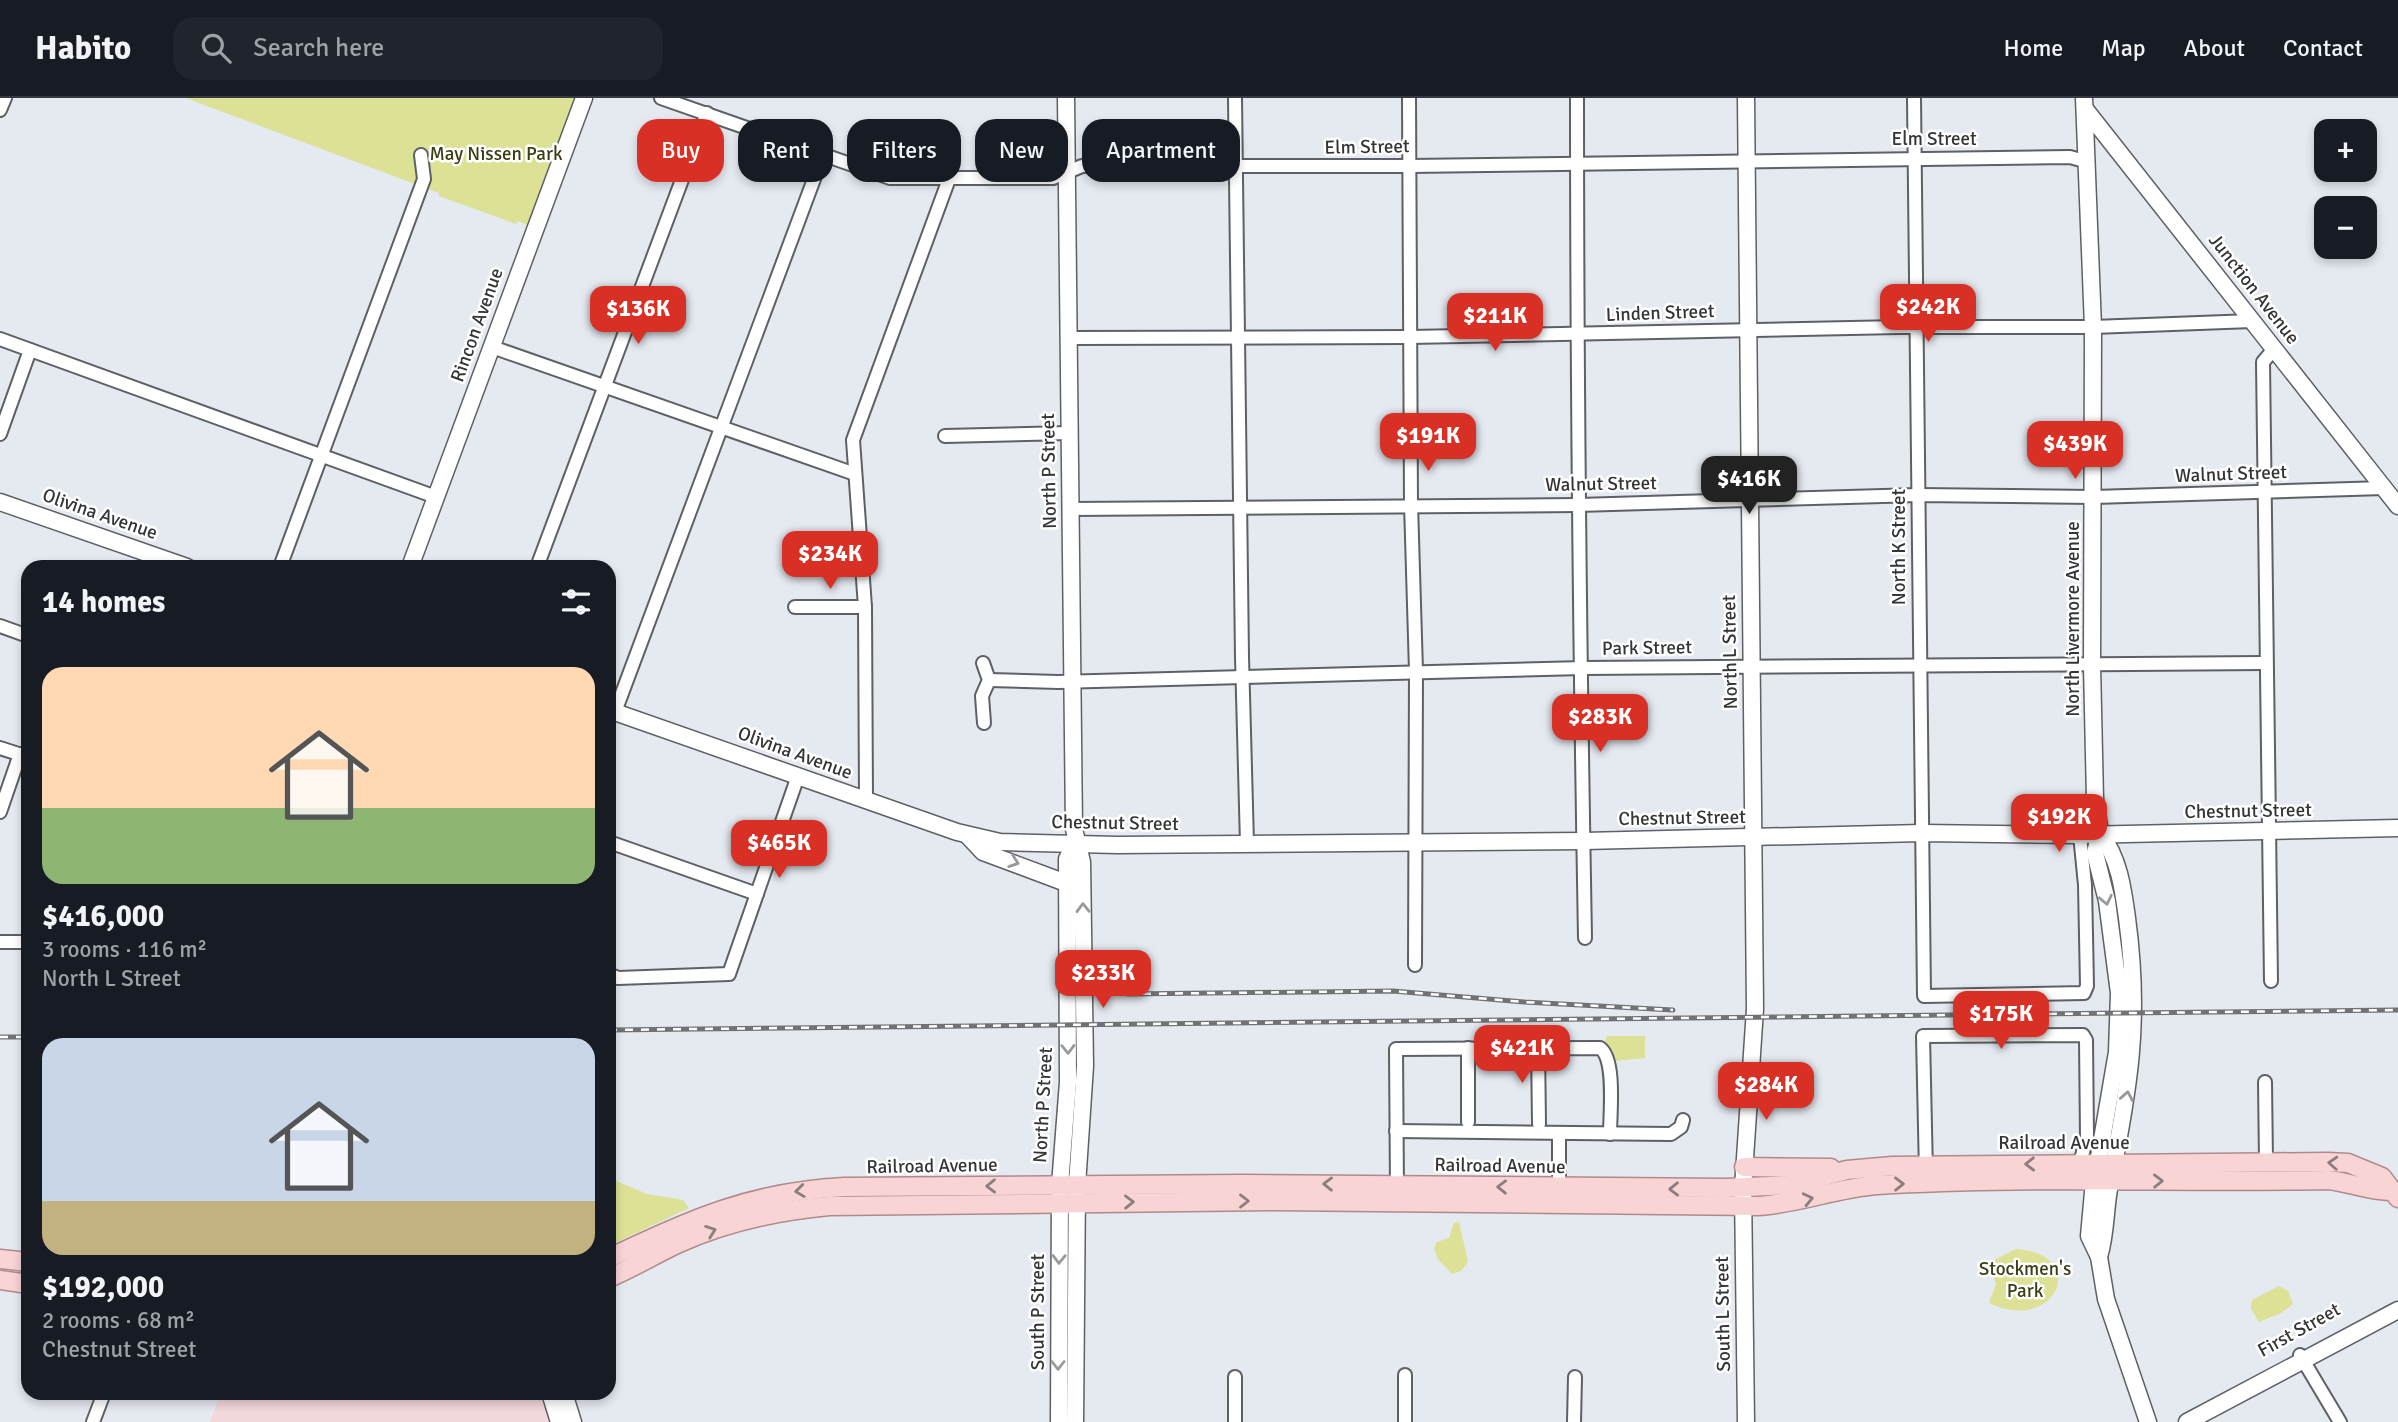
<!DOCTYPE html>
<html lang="en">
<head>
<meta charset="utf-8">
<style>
  body { margin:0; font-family:Signika,sans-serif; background:#20242c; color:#f1f3f6; height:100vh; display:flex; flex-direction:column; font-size:26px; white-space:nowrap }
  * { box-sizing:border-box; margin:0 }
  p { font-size:23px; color:#9ea1a6 }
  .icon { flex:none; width:38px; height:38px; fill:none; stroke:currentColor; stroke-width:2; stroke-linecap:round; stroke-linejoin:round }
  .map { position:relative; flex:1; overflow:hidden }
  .drawer { position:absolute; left:21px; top:462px; width:595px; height:840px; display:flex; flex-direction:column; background:#171b24; border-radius:21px; box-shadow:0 4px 10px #0003 }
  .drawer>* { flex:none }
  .guide { position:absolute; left:637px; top:21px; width:665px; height:63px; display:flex; gap:14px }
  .tools { position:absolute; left:2314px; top:21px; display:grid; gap:14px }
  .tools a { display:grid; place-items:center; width:63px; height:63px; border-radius:14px; background:#171b24; box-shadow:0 4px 10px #0003; font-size:35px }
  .price { position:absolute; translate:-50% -60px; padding:0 16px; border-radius:14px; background:#d93025; color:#fff; font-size:23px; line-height:46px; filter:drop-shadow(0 2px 4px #0008) }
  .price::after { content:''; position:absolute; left:50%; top:42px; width:21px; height:16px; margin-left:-10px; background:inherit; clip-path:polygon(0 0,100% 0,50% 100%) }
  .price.active { background:#222; color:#fff }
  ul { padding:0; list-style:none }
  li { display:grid; align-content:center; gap:14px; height:371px; padding:0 21px }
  li span { display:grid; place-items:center; height:217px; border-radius:21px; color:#555 }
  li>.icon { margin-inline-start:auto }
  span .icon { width:126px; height:126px; fill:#fffc; stroke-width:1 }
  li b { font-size:30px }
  h2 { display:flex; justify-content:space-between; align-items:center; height:84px; padding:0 21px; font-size:30px }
  .chip { padding:0 24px; border-radius:21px; background:#171b24; box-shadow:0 4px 10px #0003; font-size:24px; line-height:63px }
  .chip.active { background:#d93025; color:#fff }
  header { display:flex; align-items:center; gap:42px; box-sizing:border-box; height:98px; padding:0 35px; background:#171b24; border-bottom:2px solid #363941 }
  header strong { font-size:33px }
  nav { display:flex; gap:38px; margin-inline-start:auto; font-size:24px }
  .search { width:490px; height:63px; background:#20242c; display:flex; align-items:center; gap:18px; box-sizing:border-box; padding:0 24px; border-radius:21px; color:#9ea1a6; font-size:26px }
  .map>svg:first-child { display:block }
  .medical { fill:#f2d7db }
  .green { fill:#dce195 }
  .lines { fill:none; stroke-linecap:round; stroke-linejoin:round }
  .street-casing { stroke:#5d6166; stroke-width:16 }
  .secondary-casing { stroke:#5d6166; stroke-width:19 }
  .primary-casing { stroke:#b08a8b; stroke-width:21 }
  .street { stroke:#fff; stroke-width:12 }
  .secondary { stroke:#fff; stroke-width:16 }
  .primary { stroke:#f8d4d4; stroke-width:18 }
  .rail-casing { stroke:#707276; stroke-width:5 }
  .rail { stroke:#fff; stroke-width:2.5; stroke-dasharray:8; stroke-linecap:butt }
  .oneway { stroke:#999a9b }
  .oneway2 { stroke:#8c7d7e }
  .labels { text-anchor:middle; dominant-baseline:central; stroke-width:5; stroke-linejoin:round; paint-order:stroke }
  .street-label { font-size:19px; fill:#333537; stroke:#fff }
  .park-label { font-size:19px; fill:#3b3d14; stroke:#fff }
</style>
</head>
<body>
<header>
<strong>Habito</strong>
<div class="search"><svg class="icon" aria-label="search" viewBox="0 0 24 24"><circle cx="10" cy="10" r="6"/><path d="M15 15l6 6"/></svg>Search here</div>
<nav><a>Home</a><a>Map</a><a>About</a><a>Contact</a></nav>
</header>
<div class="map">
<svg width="2398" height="1324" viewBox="0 0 2398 1324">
  <rect width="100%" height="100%" fill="#e5e9f0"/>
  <!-- medical -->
  <polygon class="medical" points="221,1295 543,1295 551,1324 210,1324"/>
  <!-- green -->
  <g class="green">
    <polygon points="186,0 577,0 529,128 518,123 516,126 439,98 439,95"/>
    <polygon points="1607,938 1645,938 1645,960 1615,963 1612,953 1604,945"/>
    <polygon points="614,1082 647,1096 683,1102 689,1110 615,1145"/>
    <polygon points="1459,1124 1468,1164 1461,1173 1452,1176 1438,1161 1434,1150 1437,1144 1449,1140 1454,1125"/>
    <path d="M 2016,1151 C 2091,1156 2056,1237 1989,1205 L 1996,1186 L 1988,1165 Z"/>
    <polygon points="2279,1188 2288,1193 2293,1206 2281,1215 2259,1224 2251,1211 2252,1202"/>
  </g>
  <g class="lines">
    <defs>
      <g id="street">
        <polyline points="661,0 890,80 1053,80 1082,68 1410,68 2070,59 2088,64"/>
        <polyline points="1235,0 1242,559 1247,746"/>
        <polyline points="1409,0 1411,406 1416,573 1415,867"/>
        <path d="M 1577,0 C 1577,280 1580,560 1585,840"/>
        <polyline points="1914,0 1924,898 2084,895 2087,888 2085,787 2080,737"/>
        <polyline points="0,12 5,0"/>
        <polyline points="1069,240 1410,239 1899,229 2093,229 2252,223"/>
        <polyline points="0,241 436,399"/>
        <polyline points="492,249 855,376"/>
        <polyline points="0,336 30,252"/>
        <polyline points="945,338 1069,335"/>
        <polyline points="1071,411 1578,407 1918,397 2094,399 2384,390"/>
        <polyline points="280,469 424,81 421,57"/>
        <polyline points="537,469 707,15"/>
        <polyline points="795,509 865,509"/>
        <polyline points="0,528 28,538"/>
        <polyline points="983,565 989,582 982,598 984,625"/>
        <polyline points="989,582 1058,584 1584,570 2264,565"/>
        <polyline points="615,614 823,57"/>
        <polyline points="0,650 28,659"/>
        <polyline points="866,702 865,509 853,342 949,81"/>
        <polyline points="0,714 20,656"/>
        <polyline points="609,744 757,796"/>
        <polyline points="0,844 28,844"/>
        <polyline points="609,876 618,880 729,876 798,678"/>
        <polyline points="2271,883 2263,264 2274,251"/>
        <polyline points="1538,949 1539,1026"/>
        <polyline points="1468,950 1468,1024"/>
        <polyline points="2265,984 2266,1064"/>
        <polyline points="1396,1033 1671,1036 1681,1029 1683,1022"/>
        <polyline points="1559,1036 1559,1095"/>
        <polyline points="1926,1075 1923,938 2083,937 2086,942 2087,1039 2080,1065"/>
        <path d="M 1397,1093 L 1396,951 L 1600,950 C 1616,961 1610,1016 1610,1036"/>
        <polyline points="2300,1257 2340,1324"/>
        <polyline points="1235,1279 1235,1324"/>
        <polyline points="93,1324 104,1295"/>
        <polyline points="1405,1324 1405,1277"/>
        <polyline points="1574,1324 1575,1279"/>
      </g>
      <g id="secondary">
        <polyline points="1066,0 1074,731 1082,764 1085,968 1077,1087 1075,1324"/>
        <polyline points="2084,0 2093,229 2092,567 2095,701 2100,735 2095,755 2107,803 2119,895 2117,954 2093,1094 2089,1138 2099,1159 2106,1201 2148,1324"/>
        <polyline points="2085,11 2398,408"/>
        <polyline points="0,404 187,469"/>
        <polyline points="410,469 584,0"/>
        <polyline points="609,612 957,734 1000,744 1117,747 1584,743 1922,735 2080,737 2398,730"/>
        <polyline points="967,737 983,754 1066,785"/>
        <path d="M 2099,1159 C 2106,1136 2105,1114 2109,1091 C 2129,991 2141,923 2127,820 C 2123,790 2119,760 2100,735"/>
        <polyline points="550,1295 559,1324"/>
        <polyline points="564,1295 573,1324"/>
        <polyline points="1059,1324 1060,1087 1068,984 1067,761 1075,745"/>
        <polyline points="1746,1324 1743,1090 1755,911 1746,0"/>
        <polyline points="2187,1324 2398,1212"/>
      </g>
      <g id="primary">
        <polyline points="1744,1069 1831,1070"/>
        <path d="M 609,1160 C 693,1121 750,1094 844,1089 L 1242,1086 L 1726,1090 L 1789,1087 L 1847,1072 L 1892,1068 L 2328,1064 L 2348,1065 L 2382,1079 L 2398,1100"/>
        <polyline points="0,1161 28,1164"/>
        <path d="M 609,1180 C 632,1170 654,1157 677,1146 C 725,1124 776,1113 829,1108 L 1274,1103 L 1757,1108 C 1798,1106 1836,1090 1877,1087 C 2027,1078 2178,1085 2328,1082 C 2349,1084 2369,1093 2390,1093"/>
        <polyline points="0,1182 28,1186"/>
      </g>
    </defs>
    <!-- street casing -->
    <use href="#street" class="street-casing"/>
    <!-- secondary casing -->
    <use href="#secondary" class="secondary-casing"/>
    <!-- primary casing -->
    <use href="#primary" class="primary-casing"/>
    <!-- street -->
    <use href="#street" class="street"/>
    <!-- secondary -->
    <use href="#secondary" class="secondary"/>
    <!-- primary -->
    <use href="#primary" class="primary"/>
    <defs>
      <g id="rail">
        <polyline points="1127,896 1393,893 1524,904 1673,912"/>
        <polyline points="609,932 2398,912"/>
        <polyline points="0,939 28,939"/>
      </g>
    </defs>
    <!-- rail casing -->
    <use href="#rail" class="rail-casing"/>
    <!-- rail -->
    <use href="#rail" class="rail"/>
  </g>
  <!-- one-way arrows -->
  <defs><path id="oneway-chevron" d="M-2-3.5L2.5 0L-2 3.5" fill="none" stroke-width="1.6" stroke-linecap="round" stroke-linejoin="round" transform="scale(1.75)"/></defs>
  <g class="oneway">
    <use href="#oneway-chevron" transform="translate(1014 764) rotate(19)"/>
    <use href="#oneway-chevron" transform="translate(2106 802) rotate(78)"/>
    <use href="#oneway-chevron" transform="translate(1083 810) rotate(-91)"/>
    <use href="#oneway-chevron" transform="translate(1068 951) rotate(89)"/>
    <use href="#oneway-chevron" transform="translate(2127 998) rotate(-80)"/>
    <use href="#oneway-chevron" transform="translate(1059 1161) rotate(91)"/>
    <use href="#oneway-chevron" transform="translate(1058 1267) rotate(90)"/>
  </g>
  <g class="oneway2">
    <use href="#oneway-chevron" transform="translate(2333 1065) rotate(-177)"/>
    <use href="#oneway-chevron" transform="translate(2030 1066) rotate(179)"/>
    <use href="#oneway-chevron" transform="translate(2158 1083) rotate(-1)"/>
    <use href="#oneway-chevron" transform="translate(1328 1086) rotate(-179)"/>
    <use href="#oneway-chevron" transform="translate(1899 1086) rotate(-1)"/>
    <use href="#oneway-chevron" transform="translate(991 1088) rotate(179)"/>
    <use href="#oneway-chevron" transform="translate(1502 1089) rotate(-179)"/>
    <use href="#oneway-chevron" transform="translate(1674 1091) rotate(179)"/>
    <use href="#oneway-chevron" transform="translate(800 1093) rotate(173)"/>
    <use href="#oneway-chevron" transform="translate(1808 1101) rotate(-13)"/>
    <use href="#oneway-chevron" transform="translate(1244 1103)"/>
    <use href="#oneway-chevron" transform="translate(1129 1104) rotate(-1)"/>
    <use href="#oneway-chevron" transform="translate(711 1133) rotate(-20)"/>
  </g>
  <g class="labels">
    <!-- street labels -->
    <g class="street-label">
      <text x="1934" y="41">Elm Street</text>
      <text transform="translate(1367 49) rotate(-1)">Elm Street</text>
      <text transform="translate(2254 191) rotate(52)">Junction Avenue</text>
      <text transform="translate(1660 215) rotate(-2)">Linden Street</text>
      <text transform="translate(477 227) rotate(-70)">Rincon Avenue</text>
      <text transform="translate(1049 373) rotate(-91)">North P Street</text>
      <text transform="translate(2231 376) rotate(-2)">Walnut Street</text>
      <text transform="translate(1601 386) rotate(-1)">Walnut Street</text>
      <text transform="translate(100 416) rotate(19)">Olivina Avenue</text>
      <text transform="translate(1899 449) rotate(-90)">North K Street</text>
      <text transform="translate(2073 521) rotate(-90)">North Livermore Avenue</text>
      <text transform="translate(1647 550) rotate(-1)">Park Street</text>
      <text transform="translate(1730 554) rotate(-91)">North L Street</text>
      <text transform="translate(795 655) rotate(20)">Olivina Avenue</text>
      <text transform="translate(2248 713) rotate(-1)">Chestnut Street</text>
      <text transform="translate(1682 720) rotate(-1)">Chestnut Street</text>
      <text transform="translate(1115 725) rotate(1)">Chestnut Street</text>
      <text transform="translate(1043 1007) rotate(-87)">North P Street</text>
      <text x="2064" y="1045">Railroad Avenue</text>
      <text transform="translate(932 1068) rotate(-1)">Railroad Avenue</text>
      <text transform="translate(1500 1068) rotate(1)">Railroad Avenue</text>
      <text transform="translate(1038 1214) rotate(-90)">South P Street</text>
      <text transform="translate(1723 1216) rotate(-91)">South L Street</text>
      <text transform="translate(2299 1232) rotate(-29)">First Street</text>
    </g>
    <!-- park labels -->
    <g class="park-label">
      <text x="496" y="56">May Nissen Park</text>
      <text x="2025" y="1171">Stockmen's<tspan x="2025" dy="22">Park</tspan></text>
    </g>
  </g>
</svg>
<div class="tools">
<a>+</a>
<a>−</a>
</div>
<b class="price" style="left:1928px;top:246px">$242K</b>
<b class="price" style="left:638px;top:248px">$136K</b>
<b class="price" style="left:1495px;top:255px">$211K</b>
<b class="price" style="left:1428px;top:375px">$191K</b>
<b class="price" style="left:2075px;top:383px">$439K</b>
<b class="price active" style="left:1749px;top:418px">$416K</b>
<b class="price" style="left:830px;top:493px">$234K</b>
<b class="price" style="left:1600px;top:656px">$283K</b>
<b class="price" style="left:2059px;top:756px">$192K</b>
<b class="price" style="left:779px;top:782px">$465K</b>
<b class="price" style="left:1103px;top:912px">$233K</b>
<b class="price" style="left:2001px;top:953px">$175K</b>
<b class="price" style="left:1522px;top:987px">$421K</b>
<b class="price" style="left:1766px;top:1024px">$284K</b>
<div class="guide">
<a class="chip active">Buy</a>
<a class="chip">Rent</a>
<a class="chip">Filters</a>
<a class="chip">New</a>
<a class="chip">Apartment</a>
</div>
<section class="drawer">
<h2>14 homes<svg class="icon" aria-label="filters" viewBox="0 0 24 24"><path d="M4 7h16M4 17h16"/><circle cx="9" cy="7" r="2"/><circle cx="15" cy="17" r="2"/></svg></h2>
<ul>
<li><span style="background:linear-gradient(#ffd9b3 65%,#8fb573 0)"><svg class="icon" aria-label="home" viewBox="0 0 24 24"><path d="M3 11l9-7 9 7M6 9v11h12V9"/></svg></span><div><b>$416,000</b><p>3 rooms · 116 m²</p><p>North L Street</p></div></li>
<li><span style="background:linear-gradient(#c9d6e8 75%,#c2b280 0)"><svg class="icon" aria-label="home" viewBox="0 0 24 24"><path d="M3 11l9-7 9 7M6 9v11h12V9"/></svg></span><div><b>$192,000</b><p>2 rooms · 68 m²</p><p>Chestnut Street</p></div></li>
</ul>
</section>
</div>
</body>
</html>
